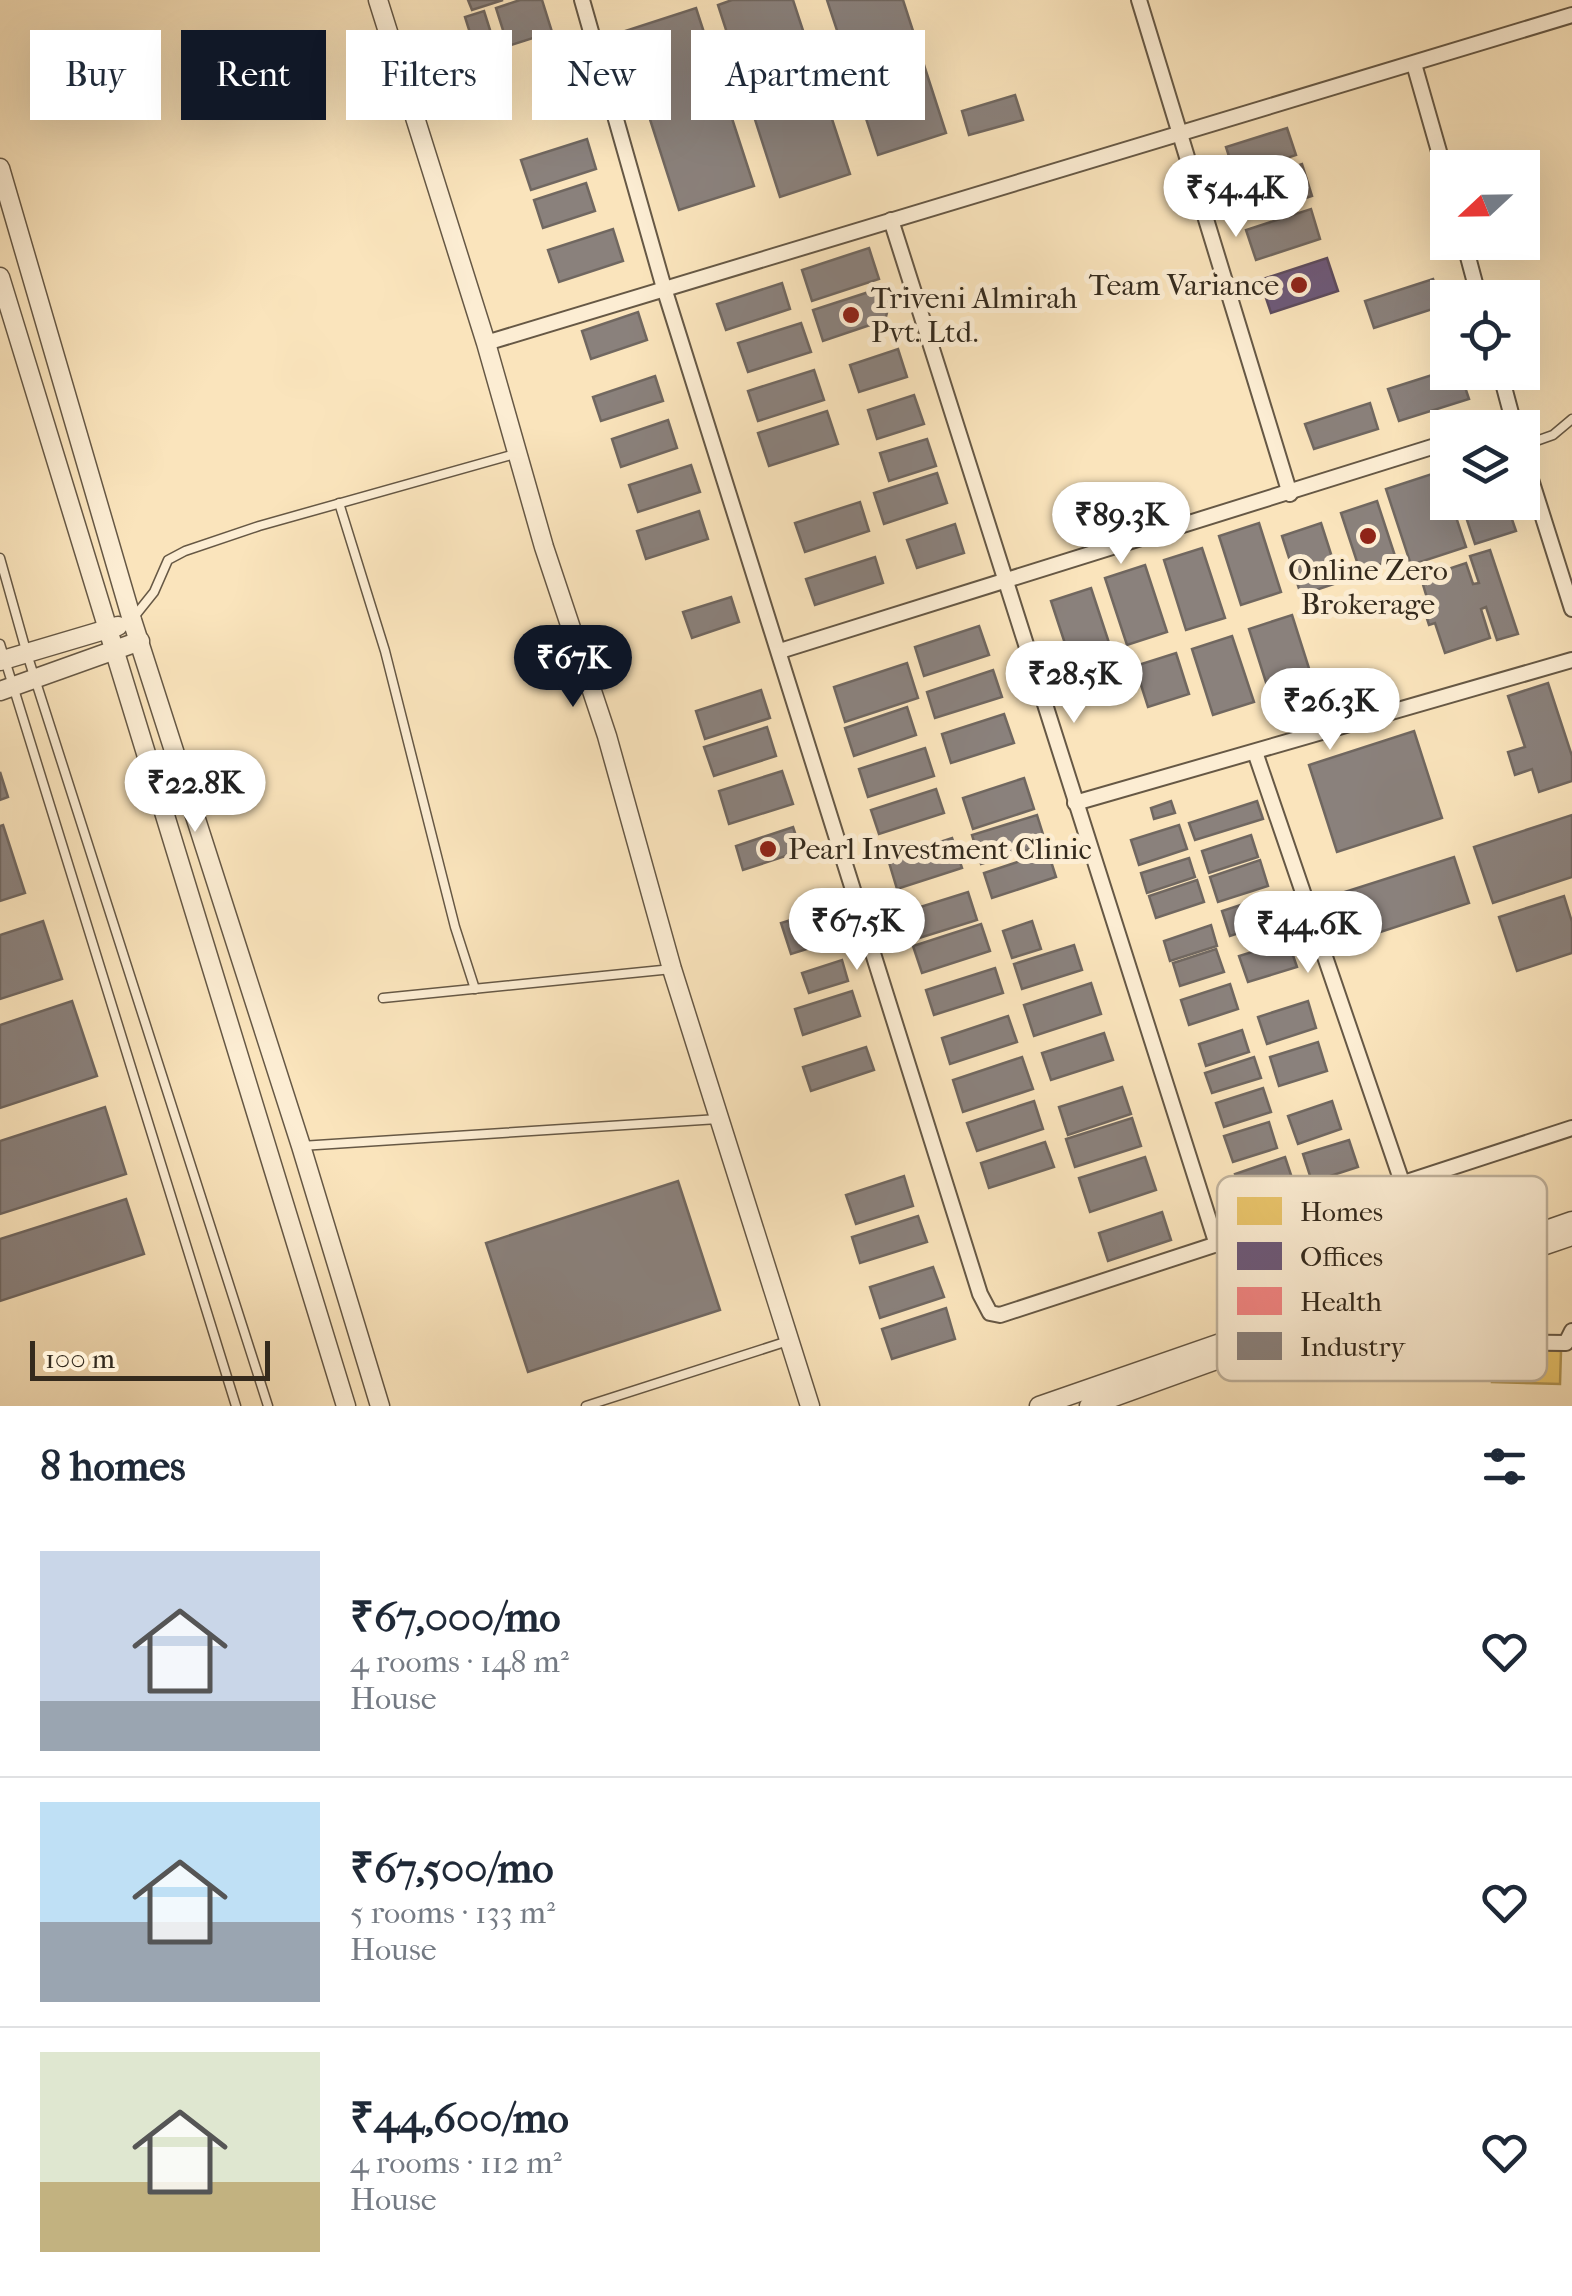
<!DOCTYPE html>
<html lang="en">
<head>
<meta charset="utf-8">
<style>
  body { margin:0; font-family:"IM FELL French Canon",serif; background:#f2f2f3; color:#1f2937; height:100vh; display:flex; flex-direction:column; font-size:38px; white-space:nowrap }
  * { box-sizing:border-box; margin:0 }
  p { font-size:32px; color:#747a83 }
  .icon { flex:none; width:55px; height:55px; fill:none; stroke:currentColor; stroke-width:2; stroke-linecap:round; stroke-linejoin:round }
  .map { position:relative; height:1406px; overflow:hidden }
  .panel { display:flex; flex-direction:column; background:#fff; flex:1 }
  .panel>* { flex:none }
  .guide { position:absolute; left:30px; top:30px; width:1000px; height:90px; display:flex; gap:20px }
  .needle { width:65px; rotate:248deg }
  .controls { position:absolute; left:1430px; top:150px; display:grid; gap:20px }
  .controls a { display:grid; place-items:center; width:110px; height:110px; border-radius:0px; background:#fff; box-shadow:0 10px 40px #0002; font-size:50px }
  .scale { position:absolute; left:30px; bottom:25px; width:240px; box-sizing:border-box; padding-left:10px; border:5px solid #342a1d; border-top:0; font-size:28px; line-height:35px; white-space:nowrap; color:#342a1d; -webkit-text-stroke:8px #fcedd3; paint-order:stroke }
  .price { position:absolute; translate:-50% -85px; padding:0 22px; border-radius:35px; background:#fff; color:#222; font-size:32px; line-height:65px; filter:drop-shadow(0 2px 5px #0008) }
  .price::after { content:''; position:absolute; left:50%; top:60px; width:30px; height:22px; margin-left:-15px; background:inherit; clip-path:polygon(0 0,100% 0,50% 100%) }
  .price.current { background:#111827; color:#fff }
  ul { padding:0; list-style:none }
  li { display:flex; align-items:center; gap:30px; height:250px; padding:0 40px }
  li+li { border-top:2px solid #e0e1e3 }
  li span { display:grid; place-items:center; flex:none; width:280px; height:200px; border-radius:0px; color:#555 }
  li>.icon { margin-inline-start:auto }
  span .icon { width:120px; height:120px; fill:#fffc; stroke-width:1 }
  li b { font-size:42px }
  h2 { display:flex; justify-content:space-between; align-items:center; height:120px; padding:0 40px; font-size:42px }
  .chip { padding:0 35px; border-radius:0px; background:#fff; box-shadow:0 10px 40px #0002; font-size:35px; line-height:90px }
  .chip.current { background:#111827; color:#fff }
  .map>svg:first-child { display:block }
  .homes { fill:#e9c46a; stroke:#b39653; stroke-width:2.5 }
  .offices { fill:#6d597a; stroke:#5c4b5e; stroke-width:2.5 }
  .industry { fill:#8a817c; stroke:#706760; stroke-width:2.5 }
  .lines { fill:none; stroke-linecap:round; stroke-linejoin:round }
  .service-casing { stroke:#665845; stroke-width:11 }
  .minor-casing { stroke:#665845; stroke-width:18 }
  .tertiary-casing { stroke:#665845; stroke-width:21 }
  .service { stroke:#fcedd3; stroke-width:8 }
  .minor { stroke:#fcedd3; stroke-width:14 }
  .tertiary { stroke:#fcedd3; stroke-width:18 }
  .poi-dot { fill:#8f2418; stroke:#fcedd3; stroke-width:4 }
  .labels { text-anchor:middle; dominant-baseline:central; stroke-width:10; stroke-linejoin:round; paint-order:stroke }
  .poi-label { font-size:30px; fill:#342a1d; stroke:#fcedd3; text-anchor:start }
  .key { fill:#fcedd3; stroke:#c0b29c; stroke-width:2.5 }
  .key-label { font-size:28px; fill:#342a1d }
</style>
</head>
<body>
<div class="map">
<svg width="1572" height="1406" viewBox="0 0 1572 1406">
  <rect width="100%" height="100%" fill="#fae4bc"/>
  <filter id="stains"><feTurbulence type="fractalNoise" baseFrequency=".002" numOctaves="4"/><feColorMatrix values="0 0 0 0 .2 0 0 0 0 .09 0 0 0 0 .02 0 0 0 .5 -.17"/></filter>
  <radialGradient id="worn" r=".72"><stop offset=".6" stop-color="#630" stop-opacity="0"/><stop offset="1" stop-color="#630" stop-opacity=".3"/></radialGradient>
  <!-- homes -->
  <polygon class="homes" points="1493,1348 1561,1351 1560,1384 1492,1382"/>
  <!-- offices -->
  <polygon class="offices" points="1327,258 1338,291 1271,313 1260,280"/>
  <!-- industry -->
  <g class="industry">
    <polygon points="468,0 503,0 472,10"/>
    <polygon points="520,0 542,0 552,32 508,46 496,8"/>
    <polygon points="732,0 793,0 850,174 780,197 718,5"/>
    <polygon points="827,0 903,0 946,133 878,155"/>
    <polygon points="696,8 754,186 679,210 622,32"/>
    <polygon points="484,11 496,49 477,55 465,17"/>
    <polygon points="1015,95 1023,120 969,135 962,111"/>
    <polygon points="1287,128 1296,155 1235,175 1226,147"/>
    <polygon points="587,139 596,169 531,190 521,160"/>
    <polygon points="1302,164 1312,196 1248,217 1237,185"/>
    <polygon points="586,183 595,211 543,228 534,200"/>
    <polygon points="1311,209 1320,239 1256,260 1246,230"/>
    <polygon points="613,229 623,261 559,282 548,250"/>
    <polygon points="869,248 879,279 812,301 802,270"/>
    <polygon points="1433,279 1442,306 1374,328 1365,301"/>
    <polygon points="782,283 790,309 726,330 717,304"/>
    <polygon points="875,290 890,302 885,320 823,341 813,310"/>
    <polygon points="638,312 647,340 591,359 582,331"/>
    <polygon points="801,323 811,352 748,372 738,343"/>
    <polygon points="898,349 907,377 859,392 850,365"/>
    <polygon points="814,370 824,400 758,421 748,391"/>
    <polygon points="1448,370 1448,372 1460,372 1469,399 1399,421 1388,389"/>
    <polygon points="655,376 663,401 601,421 593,397"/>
    <polygon points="914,395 924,424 877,439 868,410"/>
    <polygon points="1370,403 1378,429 1314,449 1305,424"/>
    <polygon points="827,411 838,444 769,466 758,433"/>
    <polygon points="668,420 677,448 621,467 612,439"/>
    <polygon points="927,439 936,466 889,481 880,453"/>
    <polygon points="691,465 700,492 638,512 629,485"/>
    <polygon points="1441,471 1448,502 1451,502 1466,547 1411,565 1386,489"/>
    <polygon points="937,473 947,503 884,524 874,493"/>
    <polygon points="1377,501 1396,559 1360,571 1341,513"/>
    <polygon points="860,502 869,531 805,552 795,523"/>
    <polygon points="1461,502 1506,502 1516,531 1475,544"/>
    <polygon points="699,511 708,539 646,559 637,531"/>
    <polygon points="1259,523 1281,592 1241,605 1219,536"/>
    <polygon points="1321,523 1340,582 1301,595 1282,536"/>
    <polygon points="955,524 964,553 917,568 907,540"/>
    <polygon points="1202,548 1225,618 1186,630 1164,560"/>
    <polygon points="1490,550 1518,634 1497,640 1486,607 1481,609 1490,638 1445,653 1435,623 1429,625 1421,600 1427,598 1421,578 1466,563 1473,584 1479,583 1470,556"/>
    <polygon points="875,557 883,583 815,605 806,579"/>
    <polygon points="1145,565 1167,632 1127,645 1105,578"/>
    <polygon points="1091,588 1112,652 1072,665 1051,601"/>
    <polygon points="731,597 739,622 692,638 683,612"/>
    <polygon points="1292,615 1313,681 1270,695 1249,629"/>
    <polygon points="979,626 989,655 924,676 915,647"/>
    <polygon points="1232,636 1254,702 1213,715 1192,649"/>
    <polygon points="1176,653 1189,694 1148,707 1135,666"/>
    <polygon points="907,663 918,698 845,722 834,687"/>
    <polygon points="993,670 1002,697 935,718 927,692"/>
    <polygon points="1548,683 1572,756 1572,781 1539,792 1532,769 1515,775 1508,752 1525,747 1508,696"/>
    <polygon points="761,690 770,718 705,739 696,711"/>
    <polygon points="907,707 916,735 854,756 845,728"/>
    <polygon points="1004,714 1014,743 951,763 942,734"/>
    <polygon points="767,727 776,756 714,776 704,747"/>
    <polygon points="1414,731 1442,818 1337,852 1309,765"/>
    <polygon points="925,748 934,776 868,797 859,769"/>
    <polygon points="782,771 793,804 729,824 719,791"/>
    <polygon points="0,772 8,797 0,800"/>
    <polygon points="1024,778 1034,809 973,829 963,798"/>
    <polygon points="936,789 944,813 879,834 871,810"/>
    <polygon points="1171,801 1175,813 1154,819 1151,808"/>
    <polygon points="1257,801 1263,819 1195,840 1189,823"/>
    <polygon points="1037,815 1046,844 981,864 972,835"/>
    <polygon points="1572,815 1572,877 1493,903 1474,847"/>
    <polygon points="3,825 25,893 0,901 0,826"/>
    <polygon points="1179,825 1187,849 1139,865 1131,840"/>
    <polygon points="793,827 801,851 743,870 736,846"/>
    <polygon points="1251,835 1258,857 1209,873 1202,851"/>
    <polygon points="952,838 962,868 897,889 888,859"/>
    <polygon points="1048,852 1056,877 992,898 984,873"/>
    <polygon points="1454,857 1469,903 1347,943 1332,896"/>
    <polygon points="1189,858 1195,877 1147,893 1141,873"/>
    <polygon points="1260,860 1268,886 1218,902 1210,877"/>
    <polygon points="1197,880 1204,902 1156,918 1149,896"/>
    <polygon points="968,892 977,920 913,940 904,912"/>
    <polygon points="1271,895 1279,920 1230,936 1222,911"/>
    <polygon points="1564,896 1572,922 1572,953 1517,971 1499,917"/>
    <polygon points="813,913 823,944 791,954 781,923"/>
    <polygon points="43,921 62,979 0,999 0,935"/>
    <polygon points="1032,921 1041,949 1012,958 1003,931"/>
    <polygon points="981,924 990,951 922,973 913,946"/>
    <polygon points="1211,925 1217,946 1170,961 1164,941"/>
    <polygon points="1288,941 1297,967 1248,982 1239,956"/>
    <polygon points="1074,945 1082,970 1022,989 1014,964"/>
    <polygon points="1216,949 1224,972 1180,986 1173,963"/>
    <polygon points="842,960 848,981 809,993 802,973"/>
    <polygon points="995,968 1003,993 934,1015 926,990"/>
    <polygon points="1091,983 1101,1014 1034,1036 1024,1005"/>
    <polygon points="1230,984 1238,1009 1189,1025 1181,1000"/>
    <polygon points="852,991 860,1016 803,1035 795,1009"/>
    <polygon points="72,1001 97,1076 0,1108 0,1025"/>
    <polygon points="1308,1001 1316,1028 1267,1044 1258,1017"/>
    <polygon points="1008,1016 1017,1042 950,1064 942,1038"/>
    <polygon points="1242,1030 1249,1052 1206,1066 1199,1044"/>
    <polygon points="1104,1033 1113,1060 1051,1080 1042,1053"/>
    <polygon points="1318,1042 1327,1071 1279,1086 1270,1057"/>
    <polygon points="866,1047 874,1070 811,1091 803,1067"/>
    <polygon points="1022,1057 1033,1089 963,1112 953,1080"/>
    <polygon points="1254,1057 1261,1078 1212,1093 1205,1073"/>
    <polygon points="1122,1087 1131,1114 1068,1135 1059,1107"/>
    <polygon points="1263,1088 1271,1112 1224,1127 1216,1103"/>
    <polygon points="1034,1101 1043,1129 977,1151 967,1123"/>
    <polygon points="1332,1101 1341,1129 1298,1144 1288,1116"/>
    <polygon points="105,1107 126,1174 0,1214 0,1141"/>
    <polygon points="1132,1118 1141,1146 1075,1167 1066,1139"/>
    <polygon points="1269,1122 1277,1148 1233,1162 1224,1136"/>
    <polygon points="1349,1140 1358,1167 1312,1182 1303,1154"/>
    <polygon points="1045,1142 1054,1167 989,1188 981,1163"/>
    <polygon points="1145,1157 1156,1190 1090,1212 1079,1178"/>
    <polygon points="1285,1157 1294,1184 1243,1201 1235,1174"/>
    <polygon points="904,1176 913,1206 856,1224 846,1195"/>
    <polygon points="678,1181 720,1310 528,1372 486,1243"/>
    <polygon points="126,1199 144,1254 0,1301 0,1239"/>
    <polygon points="1162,1212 1171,1240 1108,1261 1099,1233"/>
    <polygon points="918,1216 927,1242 860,1263 852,1237"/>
    <polygon points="933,1267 944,1297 880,1318 870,1287"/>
    <polygon points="946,1308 955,1339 892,1359 882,1329"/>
  </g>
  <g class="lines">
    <defs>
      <g id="service">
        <polyline points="1522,446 1553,435 1572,419"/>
        <polyline points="339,503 385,651 455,927 475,989"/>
        <polyline points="0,558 27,654 268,1406"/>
        <polyline points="134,617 154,592 168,560 185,551 259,526 515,454"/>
        <polyline points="0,644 236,1406"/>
        <polyline points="383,998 672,969"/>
        <polyline points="301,1146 718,1119"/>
        <polyline points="586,1406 788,1341"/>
      </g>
      <g id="minor">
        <polyline points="582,0 664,288 980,1294 990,1313 1000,1315 1572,1128"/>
        <polyline points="1139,0 1290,494"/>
        <polyline points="1414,64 1448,183"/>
        <polyline points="891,220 1217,1245"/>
        <polyline points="1464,242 1479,298"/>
        <polyline points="486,343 1572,15"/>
        <polyline points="1500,372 1515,428"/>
        <polyline points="1491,428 1513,420"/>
        <polyline points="1522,451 1572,609"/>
        <polyline points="780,651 1448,442"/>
        <polyline points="1255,752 1403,1185"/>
        <polyline points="1075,803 1572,660"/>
        <polyline points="1489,1263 1494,1342 1566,1343 1572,1331"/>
      </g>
      <g id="tertiary">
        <polyline points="378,0 486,343 544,547 607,736 672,969 810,1406"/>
        <polyline points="0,168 132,620 301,1146 380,1406"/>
        <polyline points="0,277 346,1406"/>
        <polyline points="0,661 118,626"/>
        <polyline points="0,691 140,641"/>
        <polyline points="1039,1406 1572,1221"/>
        <polyline points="1089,1406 1363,1307 1572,1236"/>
      </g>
    </defs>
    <!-- service casing -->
    <use href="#service" class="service-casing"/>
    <!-- minor casing -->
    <use href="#minor" class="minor-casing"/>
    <!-- tertiary casing -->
    <use href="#tertiary" class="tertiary-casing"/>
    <!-- service -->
    <use href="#service" class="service"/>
    <!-- minor -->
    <use href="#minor" class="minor"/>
    <!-- tertiary -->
    <use href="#tertiary" class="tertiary"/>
  </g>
  <!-- markers -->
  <g class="poi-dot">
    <circle cx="1299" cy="285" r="10"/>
    <circle cx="851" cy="315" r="10"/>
    <circle cx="1368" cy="536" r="10"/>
    <circle cx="768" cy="849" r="10"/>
  </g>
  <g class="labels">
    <!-- poi labels -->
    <g class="poi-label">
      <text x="1279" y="285" text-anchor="end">Team Variance</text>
      <text x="871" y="298">Triveni Almirah<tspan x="871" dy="34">Pvt. Ltd.</tspan></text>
      <text x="1368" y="570" text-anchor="middle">Online Zero<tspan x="1368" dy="34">Brokerage</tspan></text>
      <text x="788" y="849">Pearl Investment Clinic</text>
    </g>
  </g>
  <!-- legend -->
  <rect x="1217" y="1176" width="330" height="205" rx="15" class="key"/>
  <rect x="1237" y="1197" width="45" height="28" fill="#e9c46a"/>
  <rect x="1237" y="1242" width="45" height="28" fill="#6d597a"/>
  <rect x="1237" y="1287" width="45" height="28" fill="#f28482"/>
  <rect x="1237" y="1332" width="45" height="28" fill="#8a817c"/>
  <g class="key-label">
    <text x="1300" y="1221">Homes</text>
    <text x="1300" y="1266">Offices</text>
    <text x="1300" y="1311">Health</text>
    <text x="1300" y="1356">Industry</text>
  </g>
  <rect width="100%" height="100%" filter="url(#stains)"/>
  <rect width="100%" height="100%" fill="url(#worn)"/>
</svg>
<div class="controls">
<a><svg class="needle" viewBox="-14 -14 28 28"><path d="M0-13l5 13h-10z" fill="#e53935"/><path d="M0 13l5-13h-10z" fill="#747a83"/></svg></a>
<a><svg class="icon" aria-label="locate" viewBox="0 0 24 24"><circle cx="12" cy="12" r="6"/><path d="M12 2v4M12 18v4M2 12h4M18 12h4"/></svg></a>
<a><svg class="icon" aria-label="layers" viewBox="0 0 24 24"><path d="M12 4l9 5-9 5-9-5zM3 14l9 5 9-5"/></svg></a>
</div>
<div class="scale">100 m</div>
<b class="price" style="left:1236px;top:240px">₹54.4K</b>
<b class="price" style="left:1121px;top:567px">₹89.3K</b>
<b class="price current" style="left:573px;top:710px">₹67K</b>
<b class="price" style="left:1074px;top:726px">₹28.5K</b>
<b class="price" style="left:1330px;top:753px">₹26.3K</b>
<b class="price" style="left:195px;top:835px">₹22.8K</b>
<b class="price" style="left:857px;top:973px">₹67.5K</b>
<b class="price" style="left:1308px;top:976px">₹44.6K</b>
<div class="guide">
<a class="chip">Buy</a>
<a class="chip current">Rent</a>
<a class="chip">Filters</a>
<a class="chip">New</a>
<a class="chip">Apartment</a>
</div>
</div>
<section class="panel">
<h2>8 homes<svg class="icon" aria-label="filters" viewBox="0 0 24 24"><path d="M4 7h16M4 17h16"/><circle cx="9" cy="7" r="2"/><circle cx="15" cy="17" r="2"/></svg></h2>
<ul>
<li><span style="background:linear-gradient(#c9d6e8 75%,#9aa5b1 0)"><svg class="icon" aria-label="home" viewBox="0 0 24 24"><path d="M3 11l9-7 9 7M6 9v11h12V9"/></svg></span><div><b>₹67,000/mo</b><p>4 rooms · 148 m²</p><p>House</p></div><svg class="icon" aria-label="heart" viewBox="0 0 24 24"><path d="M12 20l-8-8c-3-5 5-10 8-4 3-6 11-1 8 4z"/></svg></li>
<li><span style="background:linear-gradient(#bfe0f5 60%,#9aa5b1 0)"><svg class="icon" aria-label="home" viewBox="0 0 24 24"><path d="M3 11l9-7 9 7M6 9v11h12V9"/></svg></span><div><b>₹67,500/mo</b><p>5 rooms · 133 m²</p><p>House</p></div><svg class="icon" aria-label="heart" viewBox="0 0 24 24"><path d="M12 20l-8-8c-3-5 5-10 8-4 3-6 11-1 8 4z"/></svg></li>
<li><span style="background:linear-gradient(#dfe7d0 65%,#c2b280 0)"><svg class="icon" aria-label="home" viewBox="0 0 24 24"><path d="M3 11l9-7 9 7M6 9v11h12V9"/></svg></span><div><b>₹44,600/mo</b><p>4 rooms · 112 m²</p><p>House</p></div><svg class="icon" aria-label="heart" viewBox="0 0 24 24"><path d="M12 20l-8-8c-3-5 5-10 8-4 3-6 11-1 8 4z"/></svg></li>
</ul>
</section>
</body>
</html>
